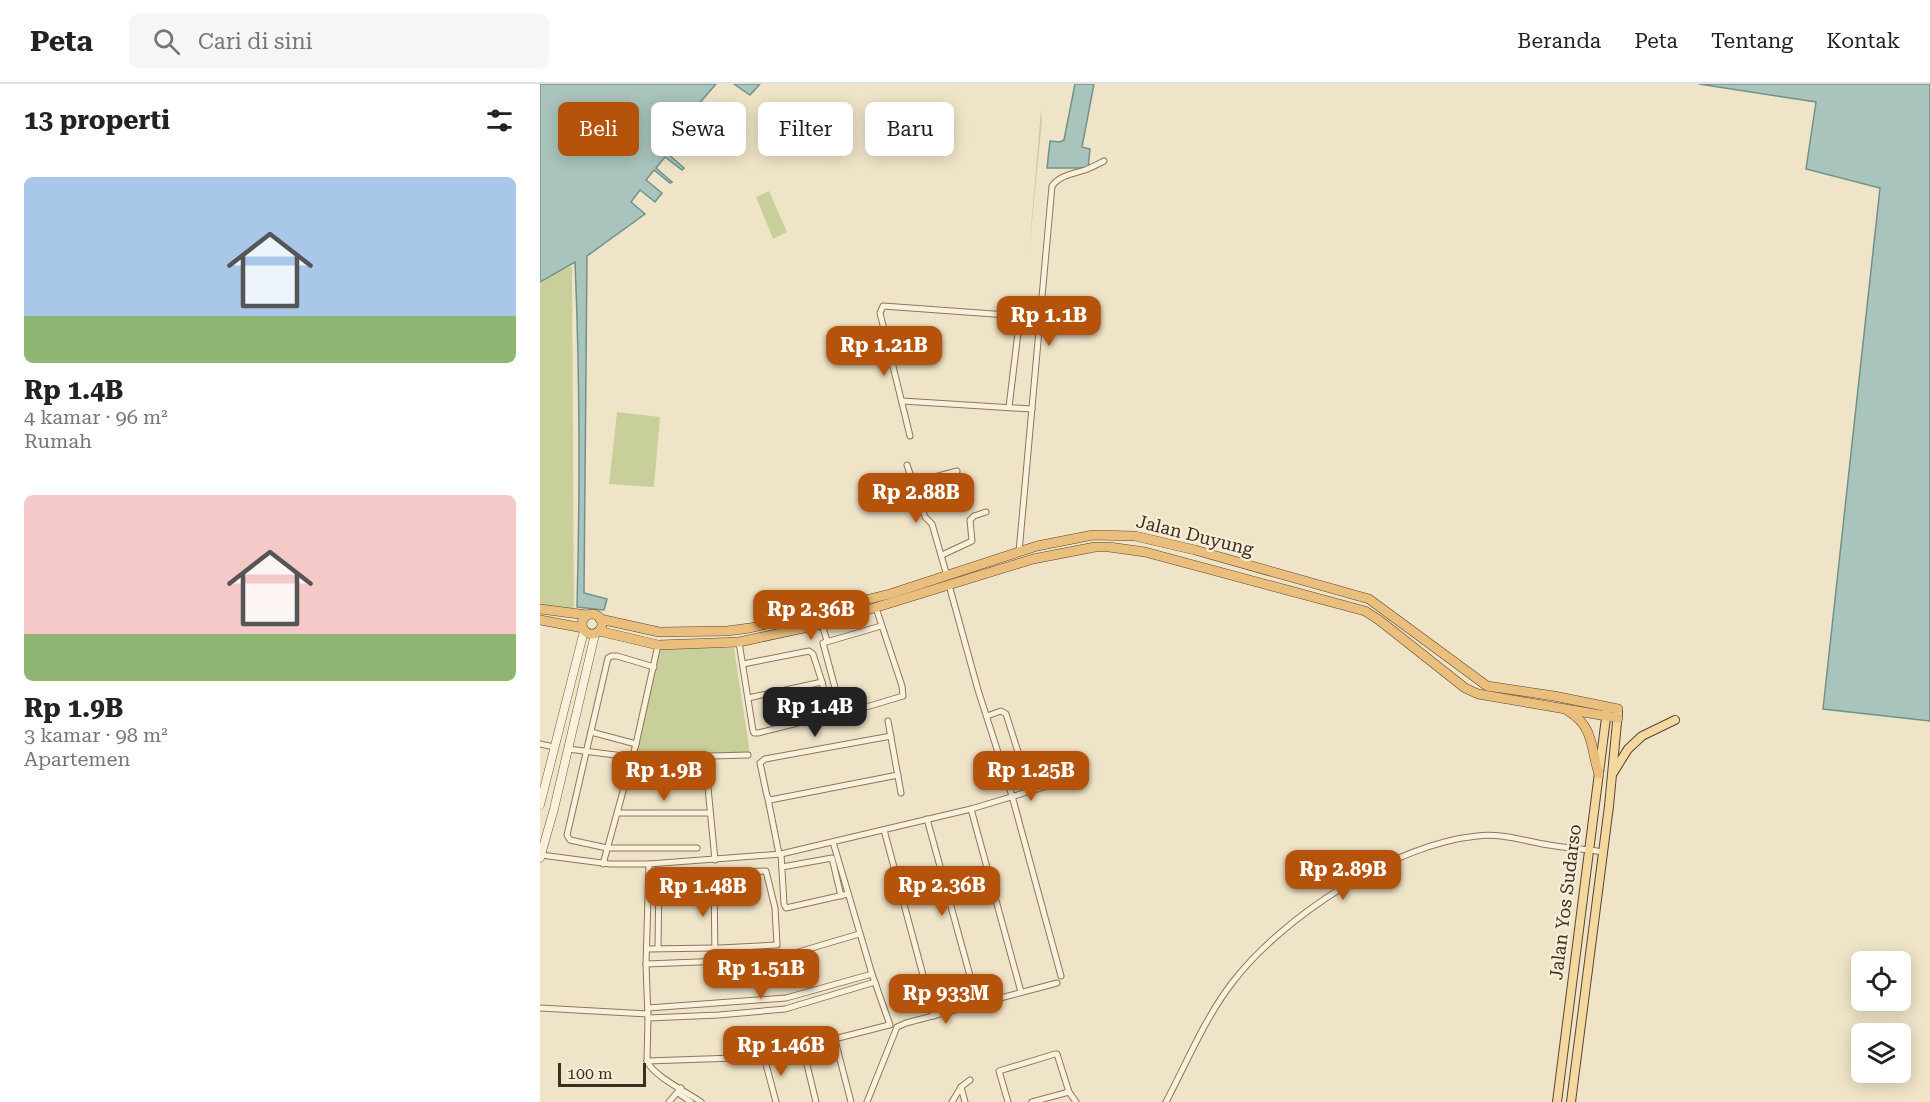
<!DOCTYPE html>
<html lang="id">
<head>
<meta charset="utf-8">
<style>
  body { margin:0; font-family:"Roboto Serif",serif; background:#f6f6f6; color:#222; height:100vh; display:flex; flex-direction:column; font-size:22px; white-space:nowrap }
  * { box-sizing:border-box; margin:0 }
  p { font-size:20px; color:#767676 }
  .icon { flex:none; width:33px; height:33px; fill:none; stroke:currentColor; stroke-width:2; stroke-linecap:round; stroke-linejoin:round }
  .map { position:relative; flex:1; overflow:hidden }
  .drawer { display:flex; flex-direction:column; background:#fff; width:540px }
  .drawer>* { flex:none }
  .top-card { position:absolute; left:18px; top:18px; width:570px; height:54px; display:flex; gap:12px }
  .fabs { position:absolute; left:1311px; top:867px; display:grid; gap:12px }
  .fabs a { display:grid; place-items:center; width:60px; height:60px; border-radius:9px; background:#fff; box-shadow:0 3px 15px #0003; font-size:30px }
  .scale { position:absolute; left:18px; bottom:15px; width:88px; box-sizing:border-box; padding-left:6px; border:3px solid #3d2e20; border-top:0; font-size:16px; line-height:21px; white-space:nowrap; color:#3d2e20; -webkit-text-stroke:4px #f7eed8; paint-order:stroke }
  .price { position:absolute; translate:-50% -51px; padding:0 14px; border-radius:12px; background:#b45309; color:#fff; font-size:20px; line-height:39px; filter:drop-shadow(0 2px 3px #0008) }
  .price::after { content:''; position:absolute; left:50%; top:36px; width:18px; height:14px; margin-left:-9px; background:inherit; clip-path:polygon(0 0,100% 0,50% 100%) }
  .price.on { background:#222; color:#fff }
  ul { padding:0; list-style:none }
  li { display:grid; align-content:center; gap:12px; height:318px; padding:0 24px }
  li span { display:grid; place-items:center; height:186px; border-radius:9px; color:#555 }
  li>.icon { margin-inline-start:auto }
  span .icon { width:108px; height:108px; fill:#fffc; stroke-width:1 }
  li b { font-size:26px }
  h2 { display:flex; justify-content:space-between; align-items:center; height:72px; padding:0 24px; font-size:26px }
  .chip { padding:0 21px; border-radius:9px; background:#fff; box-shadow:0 3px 15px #0003; font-size:21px; line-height:54px }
  .chip.on { background:#b45309; color:#fff }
  header { display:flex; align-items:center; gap:36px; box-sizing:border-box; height:84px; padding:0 30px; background:#fff; border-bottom:2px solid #e0e0e0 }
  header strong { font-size:28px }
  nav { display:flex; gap:33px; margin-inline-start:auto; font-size:21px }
  .search { width:420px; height:54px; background:#f6f6f6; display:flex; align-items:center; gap:15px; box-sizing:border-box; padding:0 21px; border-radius:9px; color:#767676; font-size:22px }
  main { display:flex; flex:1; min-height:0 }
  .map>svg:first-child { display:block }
  .green { fill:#c9cf9b }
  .water { fill:#a9c4bc; stroke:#6f938a; stroke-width:1.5 }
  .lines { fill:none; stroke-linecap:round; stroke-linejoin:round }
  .minor-casing { stroke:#8d765c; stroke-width:7 }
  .secondary-casing { stroke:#6f573f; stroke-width:9 }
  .primary-casing { stroke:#5b4430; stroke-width:10 }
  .trunk-casing { stroke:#5b4430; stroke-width:10 }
  .minor { stroke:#faf1dc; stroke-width:5 }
  .secondary { stroke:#faf1dc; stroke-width:8 }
  .primary { stroke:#f3d9a0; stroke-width:8 }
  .trunk { stroke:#eabe7c; stroke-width:9 }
  .labels { text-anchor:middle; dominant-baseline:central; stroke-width:4.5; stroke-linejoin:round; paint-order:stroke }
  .street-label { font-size:18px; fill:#3d2e20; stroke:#f7eed8 }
</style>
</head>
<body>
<header>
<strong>Peta</strong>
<div class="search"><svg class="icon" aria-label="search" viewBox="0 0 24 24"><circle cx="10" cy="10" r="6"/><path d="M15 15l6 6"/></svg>Cari di sini</div>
<nav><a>Beranda</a><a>Peta</a><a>Tentang</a><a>Kontak</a></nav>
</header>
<main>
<section class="drawer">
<h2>13 properti<svg class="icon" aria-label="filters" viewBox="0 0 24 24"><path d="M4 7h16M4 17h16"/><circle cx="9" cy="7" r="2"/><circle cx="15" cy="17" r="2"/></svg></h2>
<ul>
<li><span style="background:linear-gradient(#a9c7e8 75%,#8fb573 0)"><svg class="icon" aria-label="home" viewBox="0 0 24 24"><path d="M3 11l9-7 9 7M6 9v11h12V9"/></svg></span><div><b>Rp 1.4B</b><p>4 kamar · 96 m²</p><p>Rumah</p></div></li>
<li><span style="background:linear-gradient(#f6c9c9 75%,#8fb573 0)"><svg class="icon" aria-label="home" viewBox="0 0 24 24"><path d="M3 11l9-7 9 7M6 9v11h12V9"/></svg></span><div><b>Rp 1.9B</b><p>3 kamar · 98 m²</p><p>Apartemen</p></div></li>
</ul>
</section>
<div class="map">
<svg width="1390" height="1018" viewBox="0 0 1390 1018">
  <rect width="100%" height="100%" fill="#f0e4c8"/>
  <!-- green -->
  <g class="green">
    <polygon points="501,26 502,37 488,178"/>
    <polygon points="229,107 247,148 233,155 216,113"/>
    <polygon points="32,182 34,532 0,527 0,198 13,190"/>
    <polygon points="77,328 120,333 114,403 69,400"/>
    <polygon points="119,562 194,564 210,670 94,673"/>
  </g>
  <!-- water -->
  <g class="water">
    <path d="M 0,0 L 176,0 L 157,22 L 163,27 L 161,28 L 156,24 L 138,44 L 145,51 L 128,70 L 144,84 L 142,86 L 125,73 L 116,84 L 132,98 L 130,99 L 114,86 L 106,96 L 122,109 L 115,118 L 100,106 L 91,118 L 105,130 L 47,172 L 44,509 L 67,515 L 64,526 L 37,523 C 40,408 40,293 35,178 L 0,198 Z"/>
    <polygon points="194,0 220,0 210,11"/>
    <polygon points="535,0 554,0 542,63 550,65 548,84 507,84 510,57 520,58 524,56"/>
    <polygon points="1159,0 1390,0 1390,637 1283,625 1340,104 1266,85 1276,18"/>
  </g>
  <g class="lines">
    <defs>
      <g id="minor">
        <polyline points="362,317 492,325"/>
        <polyline points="469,323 480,232"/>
        <polyline points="370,352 340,229 343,222 480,232 500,235"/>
        <polyline points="367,381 385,433 392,440 407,492"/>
        <polyline points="373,399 417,387"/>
        <path d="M 479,468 L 512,102 C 520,91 533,90 545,86 C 551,84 558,80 564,77"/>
        <polyline points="402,471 432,457 430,436 434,432 446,428"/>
        <polyline points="409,501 438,606 472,712 521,892"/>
        <polyline points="336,524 362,602 363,612 303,630 301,626 283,559 341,542"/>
        <polyline points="282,540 287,557"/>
        <polyline points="199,558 213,647 214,649 218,649 290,631 282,598 208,614"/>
        <polyline points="203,580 269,567 273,570 282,598"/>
        <polyline points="114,583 77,572 72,572 68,574 27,751 30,756 67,764 157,764"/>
        <polyline points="447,632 461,627 466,630 490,706"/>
        <polyline points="348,637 361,709"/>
        <polyline points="51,648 96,660"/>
        <polyline points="351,652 225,675 220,679 227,712 230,716 358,691"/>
        <polyline points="0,660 14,663"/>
        <polyline points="28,665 99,674 208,671"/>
        <polyline points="165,673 175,776"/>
        <polyline points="228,715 239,770"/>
        <polyline points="431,725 481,908"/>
        <polyline points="78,729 170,729"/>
        <polyline points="387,735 438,921"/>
        <polyline points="344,746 394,932"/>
        <polyline points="293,758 332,890 350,941"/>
        <polyline points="241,770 244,820 246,824 308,810"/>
        <polyline points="1,771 70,780 109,780 241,770 431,725 504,703"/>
        <polyline points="63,780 96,660 118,561"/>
        <path d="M 109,780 L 106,880 L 108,934 L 107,977 C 113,992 147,1008 161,1018"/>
        <polyline points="242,783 292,774 301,812"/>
        <polyline points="174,790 175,878"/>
        <polyline points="107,865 175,864 180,864 237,861 235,824 226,787 119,792 118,864"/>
        <polyline points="106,880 209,876 255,869 319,850"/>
        <polyline points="0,924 108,930"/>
        <polyline points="108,924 246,914 332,890"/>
        <polyline points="108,934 179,931 245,925 335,898"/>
        <polyline points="295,956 311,1018"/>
        <polyline points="263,964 276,1018"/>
        <polyline points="224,973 236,1018"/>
        <polyline points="107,977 224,973 349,941"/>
        <polyline points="421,1003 425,1018"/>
        <polyline points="138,1009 151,1018"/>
        <polyline points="129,1018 141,1004"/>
        <polyline points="327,1018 357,943 366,939 517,899"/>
        <polyline points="412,1018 421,1003 430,996"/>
        <polyline points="468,1018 459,987 515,970 517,970 529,1008 536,1018"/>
        <polyline points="492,1018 529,1008"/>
        <path d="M 626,1018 C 647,978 665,934 692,899 C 742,833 854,760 937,752 C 962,749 984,757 1009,761 C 1026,764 1045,765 1063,768"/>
      </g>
      <g id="secondary">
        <polyline points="0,721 44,547"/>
        <polyline points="0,774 14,725 55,550"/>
      </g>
      <g id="primary">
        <polyline points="1073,689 1088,665 1102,652 1135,636"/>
        <polyline points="1017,1018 1067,626"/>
        <polyline points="1031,1018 1069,722 1078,628"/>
      </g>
      <g id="trunk">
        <polyline points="0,525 47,531"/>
        <circle cx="52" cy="540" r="10"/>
        <polyline points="60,535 119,548 187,547 210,544 350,510 497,462 553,451 595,452 655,466 829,515 947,602 1014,612 1078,625"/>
        <polyline points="0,536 43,544"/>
        <polyline points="59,547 118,561 199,558 282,540 493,475 555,463 569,463 605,468 825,527 839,536 925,604 938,610 1078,634"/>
        <path d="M 1028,627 C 1055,643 1050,664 1059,690"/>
      </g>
    </defs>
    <!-- minor casing -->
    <use href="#minor" class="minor-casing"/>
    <!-- secondary casing -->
    <use href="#secondary" class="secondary-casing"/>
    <!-- primary casing -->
    <use href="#primary" class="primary-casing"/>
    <!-- trunk casing -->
    <use href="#trunk" class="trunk-casing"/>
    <!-- minor -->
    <use href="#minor" class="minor"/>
    <!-- secondary -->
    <use href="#secondary" class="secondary"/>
    <!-- primary -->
    <use href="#primary" class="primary"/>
    <!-- trunk -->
    <use href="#trunk" class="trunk"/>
  </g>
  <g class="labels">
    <!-- street labels -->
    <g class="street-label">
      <text transform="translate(655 451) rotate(14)">Jalan Duyung</text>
      <text transform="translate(1025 818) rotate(-83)">Jalan Yos Sudarso</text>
    </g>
  </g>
</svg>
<div class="fabs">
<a><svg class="icon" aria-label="locate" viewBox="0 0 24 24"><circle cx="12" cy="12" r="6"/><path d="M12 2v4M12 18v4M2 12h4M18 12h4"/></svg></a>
<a><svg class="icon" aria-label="layers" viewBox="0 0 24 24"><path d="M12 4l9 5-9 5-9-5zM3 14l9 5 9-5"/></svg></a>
</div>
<div class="scale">100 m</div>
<b class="price" style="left:509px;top:263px">Rp 1.1B</b>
<b class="price" style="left:344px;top:293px">Rp 1.21B</b>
<b class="price" style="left:376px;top:440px">Rp 2.88B</b>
<b class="price" style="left:271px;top:557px">Rp 2.36B</b>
<b class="price on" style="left:275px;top:654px">Rp 1.4B</b>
<b class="price" style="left:124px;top:718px">Rp 1.9B</b>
<b class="price" style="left:491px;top:718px">Rp 1.25B</b>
<b class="price" style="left:803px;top:817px">Rp 2.89B</b>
<b class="price" style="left:402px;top:833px">Rp 2.36B</b>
<b class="price" style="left:163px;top:834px">Rp 1.48B</b>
<b class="price" style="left:221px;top:916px">Rp 1.51B</b>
<b class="price" style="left:406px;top:941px">Rp 933M</b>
<b class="price" style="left:241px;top:993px">Rp 1.46B</b>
<div class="top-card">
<a class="chip on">Beli</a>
<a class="chip">Sewa</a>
<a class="chip">Filter</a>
<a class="chip">Baru</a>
</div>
</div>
</main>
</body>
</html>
